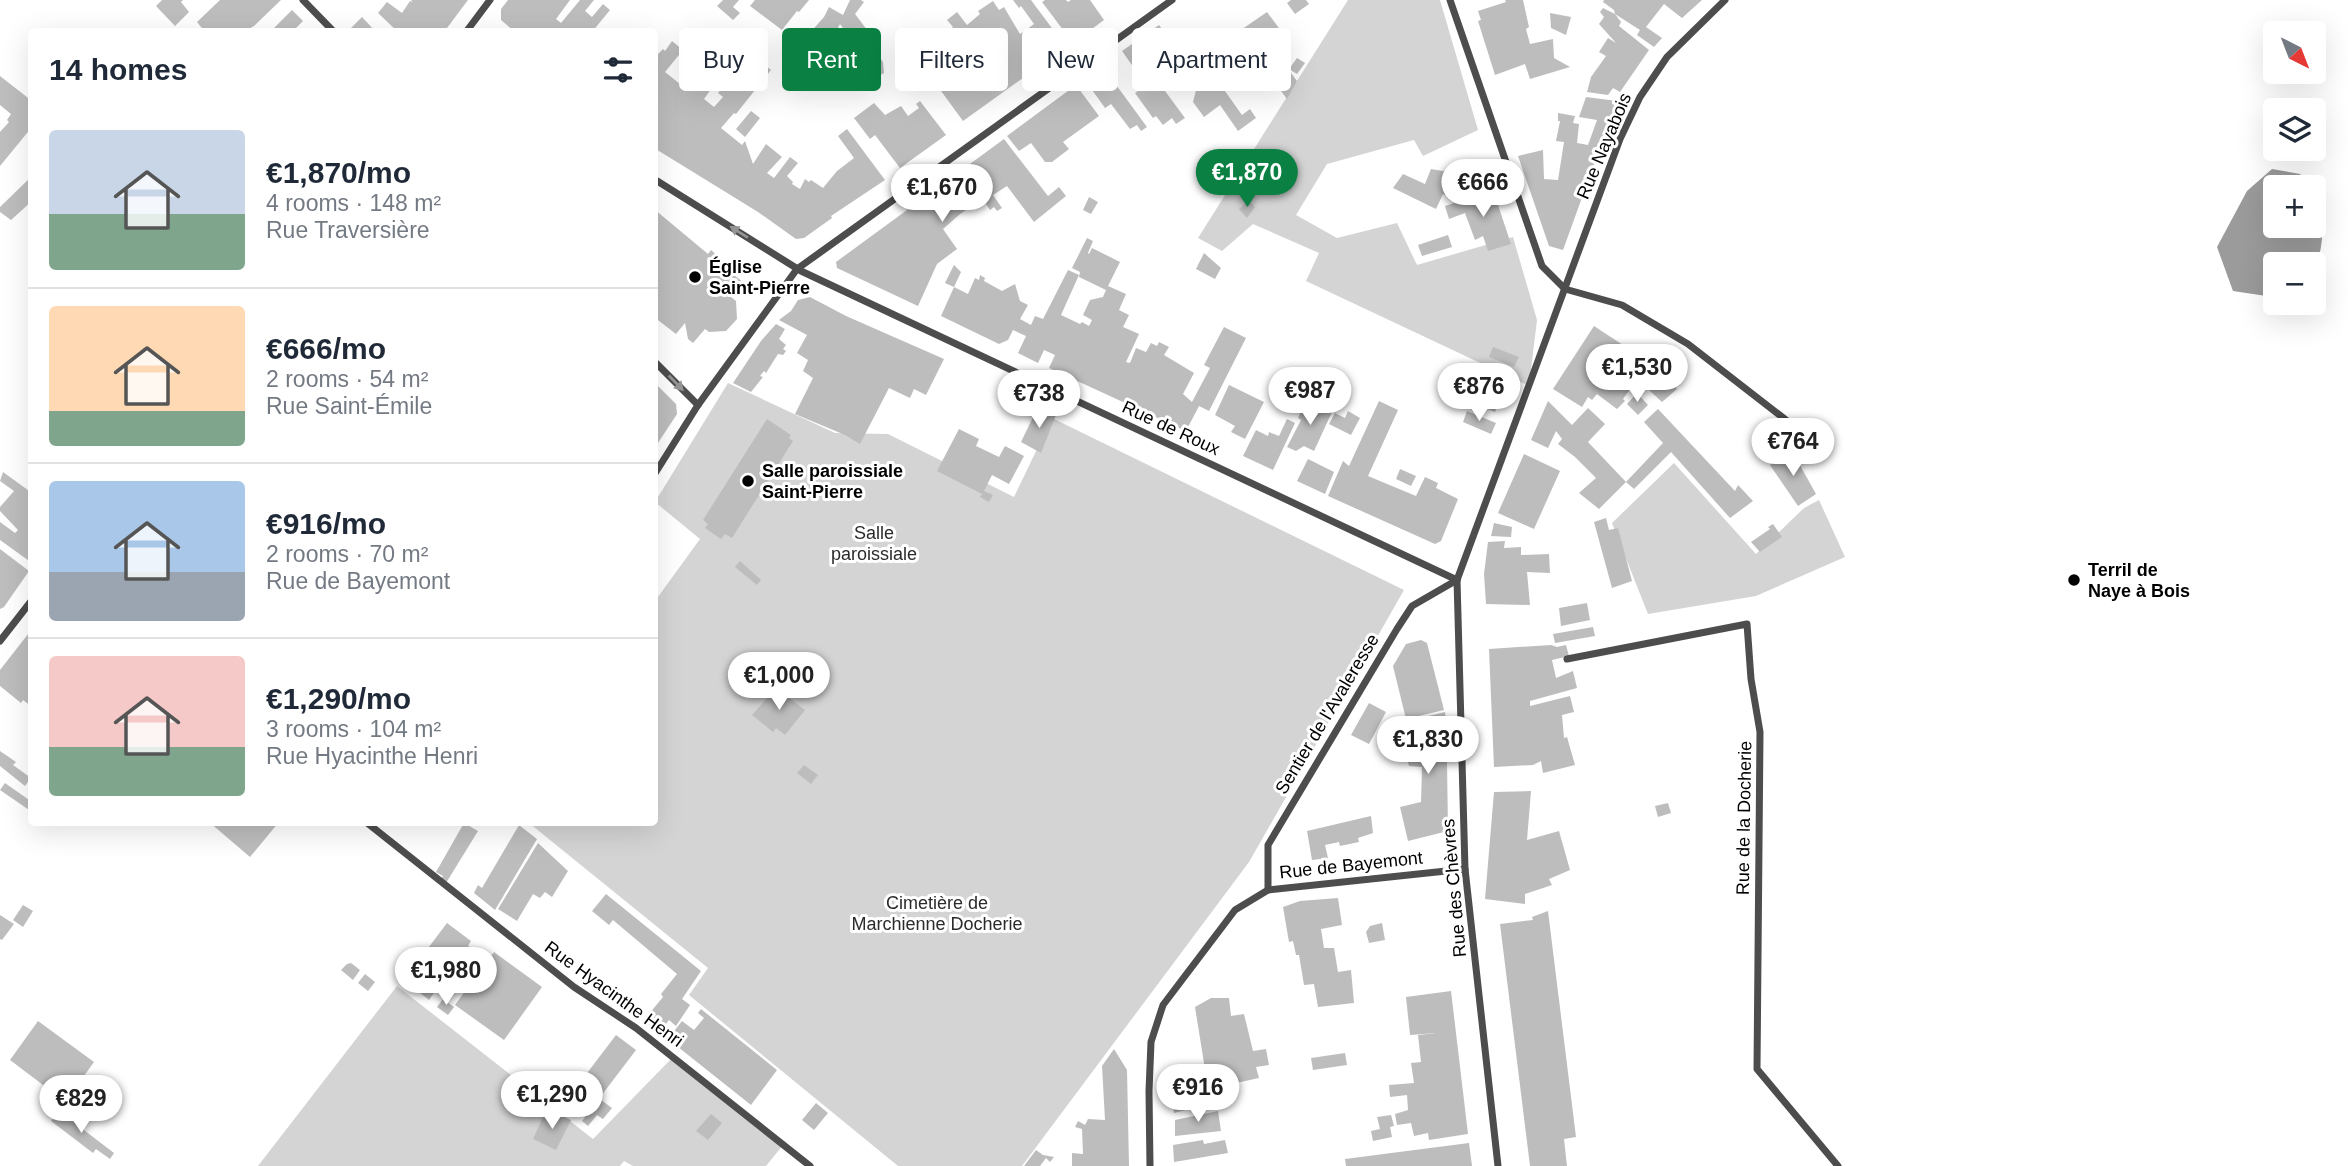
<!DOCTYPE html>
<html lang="en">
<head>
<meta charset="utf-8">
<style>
  body { margin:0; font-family:Helvetica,sans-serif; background:#f6f6f7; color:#1f2937; height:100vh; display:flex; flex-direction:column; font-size:26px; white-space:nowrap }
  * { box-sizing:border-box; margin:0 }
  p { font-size:23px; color:#747a83 }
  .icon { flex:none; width:38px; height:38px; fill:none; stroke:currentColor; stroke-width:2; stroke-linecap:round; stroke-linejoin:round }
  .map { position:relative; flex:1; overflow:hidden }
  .side { position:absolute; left:28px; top:28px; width:630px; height:798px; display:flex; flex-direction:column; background:#fff; border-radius:7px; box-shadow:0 7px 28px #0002 }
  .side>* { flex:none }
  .guide { position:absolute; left:679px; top:28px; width:665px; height:63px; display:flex; gap:14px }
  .needle { width:46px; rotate:138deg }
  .buttons { position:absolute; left:2263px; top:21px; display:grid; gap:14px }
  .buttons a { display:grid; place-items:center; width:63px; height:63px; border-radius:7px; background:#fff; box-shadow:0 7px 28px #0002; font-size:35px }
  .price { position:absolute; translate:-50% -60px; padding:0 16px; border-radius:24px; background:#fff; color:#222; font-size:23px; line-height:46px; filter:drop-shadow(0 2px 4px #0008) }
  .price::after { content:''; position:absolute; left:50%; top:42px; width:21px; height:16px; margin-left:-10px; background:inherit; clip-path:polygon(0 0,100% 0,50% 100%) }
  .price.current { background:#0b8043; color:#fff }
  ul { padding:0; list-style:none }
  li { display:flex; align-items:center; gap:21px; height:175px; padding:0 21px }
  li+li { border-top:2px solid #e0e1e3 }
  li span { display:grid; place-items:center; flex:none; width:196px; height:140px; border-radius:7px; color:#555 }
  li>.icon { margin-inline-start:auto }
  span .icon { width:84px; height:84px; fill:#fffc; stroke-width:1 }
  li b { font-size:30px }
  h2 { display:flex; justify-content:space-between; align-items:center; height:84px; padding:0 21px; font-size:30px }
  .chip { padding:0 24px; border-radius:7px; background:#fff; box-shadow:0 7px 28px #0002; font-size:24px; line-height:63px }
  .chip.current { background:#0b8043; color:#fff }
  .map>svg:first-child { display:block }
  .green { fill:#d4d4d4 }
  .water { fill:#9b9b9b }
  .building { fill:#bdbdbd }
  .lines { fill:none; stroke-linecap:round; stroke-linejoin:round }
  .street { stroke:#4d4d4d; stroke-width:7 }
  .oneway { fill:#949494 }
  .poi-dot { fill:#000; stroke:#fff; stroke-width:2.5 }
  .labels { text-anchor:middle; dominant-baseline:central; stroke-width:6; stroke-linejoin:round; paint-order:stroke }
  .street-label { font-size:18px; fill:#000; stroke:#fff }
  .poi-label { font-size:18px; font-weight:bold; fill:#000; stroke:#fff; text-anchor:start }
  .park-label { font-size:18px; fill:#2b2b2b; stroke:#fff }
</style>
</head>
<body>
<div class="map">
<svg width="2348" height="1166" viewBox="0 0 2348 1166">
  <rect width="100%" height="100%" fill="#fff"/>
  <!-- green -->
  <g class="green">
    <polygon points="1348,0 1440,0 1478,130 1423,156 1414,140 1327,164 1296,215 1337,238 1397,223 1417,265 1513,237 1537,320 1529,386 1306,281 1319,253 1253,224 1222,251 1198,238"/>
    <polygon points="728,383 835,433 888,434 1014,497 1052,418 1404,590 1249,862 1022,1166 898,1166 689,995 708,968 529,823 654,822 655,601 700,539 655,502"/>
    <polygon points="1674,463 1756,554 1804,508 1819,500 1845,557 1756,596 1648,614 1612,523"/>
    <polygon points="397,986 593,1139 673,1057 783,1145 766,1166 633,1166 624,1161 620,1166 258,1166"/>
  </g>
  <!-- water -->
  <path class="water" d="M 2272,169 L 2300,174 L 2311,187 L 2275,187 L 2275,226 L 2314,226 L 2314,190 C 2328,208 2323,252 2314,272 L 2314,264 L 2275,264 L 2273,297 L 2233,291 L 2217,247 L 2247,191 Z"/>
  <!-- building -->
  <g class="building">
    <polygon points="162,0 183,0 181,2 189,12 175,26 156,6"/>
    <polygon points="220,0 281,0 254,26 243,32 205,32 197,22"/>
    <polygon points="411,0 468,0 444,32 398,32 378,13 387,2 402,13 410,1 413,2"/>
    <polygon points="508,0 570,0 556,19 561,23 580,0 594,0 585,11 592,17 603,4 610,10 592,32 515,32 501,20 501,9"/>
    <polygon points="723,0 739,0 733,7 740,13 733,20 717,6"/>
    <polygon points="755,0 809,0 799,12 797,11 782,30 750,6"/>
    <polygon points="850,0 861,0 864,2 855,14 880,47 875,51 883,62 884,73 879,76 840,24 832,39 838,48 840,47 842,49 836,53 846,65 827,78 801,43 824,17 829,7 843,15"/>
    <polygon points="1013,0 1031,0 1066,47 963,121 933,80 946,70 944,68 958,57 943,35 953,27 947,20 957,12 967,25 980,14 978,11 993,1 999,10 1004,7 1020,34 1034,24 1021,6 1019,8"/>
    <polygon points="1045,0 1066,0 1068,2 1071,0 1090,0 1104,20 1073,43 1042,2"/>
    <polygon points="1291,0 1306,0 1309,4 1295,14 1287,3"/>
    <polygon points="1505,0 1523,0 1529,27 1526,29 1530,44 1553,39 1554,58 1570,67 1530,79 1525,64 1495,75 1478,21 1481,20 1478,11 1506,2"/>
    <polygon points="1604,0 1702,0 1682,18 1664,4 1646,27 1662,38 1654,47 1637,35 1640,30 1615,14 1614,10 1603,2"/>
    <polygon points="1603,8 1615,14 1621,22 1619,26 1649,50 1620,92 1613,88 1608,95 1587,92 1591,77 1606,56 1599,52 1608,38 1616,43 1599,24 1604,17 1600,12"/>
    <polygon points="292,10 303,21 292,32 270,32"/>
    <polygon points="1267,12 1290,43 1276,53 1297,81 1287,99 1260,63 1241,76 1238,72 1230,78 1223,67 1219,69 1226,79 1220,84 1242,115 1250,109 1256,118 1238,131 1220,105 1204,117 1193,102 1196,90 1188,86 1171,64 1157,74 1168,89 1165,91 1185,118 1176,124 1172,118 1163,125 1156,116 1153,118 1135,93 1146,85 1122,51 1159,25 1196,74 1212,63 1206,54"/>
    <polygon points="1550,13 1571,17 1566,35 1551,28"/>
    <polygon points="362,17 376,32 354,32 351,28"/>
    <polygon points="672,41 683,50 665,72 685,88 689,83 692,87 707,70 718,79 704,99 714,107 723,97 718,93 727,82 737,89 759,60 771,70 736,114 734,113 721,128 742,145 745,141 753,164 766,144 782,157 767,173 774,178 790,157 798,163 787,176 793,182 792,184 800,189 805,179 809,182 811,180 823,188 837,171 854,158 838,136 847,129 885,180 831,216 832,218 804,238 796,239 758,212 659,151 654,148 654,58 663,49 665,51"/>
    <polygon points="1297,58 1305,63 1297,74 1289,69"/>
    <polygon points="1103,67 1147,127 1141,131 1137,125 1130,129 1111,104 1105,108 1085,80"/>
    <polygon points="0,76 32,101 32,127 0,166 0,132 9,122 7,120 11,114 0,105"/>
    <polygon points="1076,85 1099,116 1063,142 1069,149 1052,162 1045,162 1031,143 1019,151 1007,136"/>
    <polygon points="1586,97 1617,101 1563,250 1549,246 1518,156 1543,150 1544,179 1558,180 1564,142 1556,141 1560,121 1558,121 1558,113 1575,116 1573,123 1579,124 1577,143 1588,145 1597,120 1579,117"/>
    <polygon points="920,101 946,135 900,168 875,135 870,139 854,118 874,103 885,115 901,106 908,116 919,108 916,104"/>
    <polygon points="751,111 760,118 745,137 736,129"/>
    <polygon points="1004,139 1048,196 1059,187 1066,196 1034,222 1007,186 993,195 1002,208 997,211 994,207 990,210 982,198 959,215 943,229 957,249 937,264 918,306 837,268 836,262"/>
    <polygon points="1431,169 1449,172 1462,184 1453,199 1443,194 1436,209 1393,188 1403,174 1425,184"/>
    <polygon points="32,176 32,201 11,220 0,212 0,207"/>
    <polygon points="1493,190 1511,244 1488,251 1483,236 1475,240 1465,213 1449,219 1445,206"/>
    <polygon points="1089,197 1098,202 1091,214 1083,210"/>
    <polygon points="1249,200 1255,207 1247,218 1239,209"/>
    <polygon points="654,209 708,254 711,250 732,268 729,271 744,283 731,297 736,301 737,319 726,331 709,332 705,329 693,343 688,339 685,323 676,334 654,317 657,312 654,310"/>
    <polygon points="1448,235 1452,247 1422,256 1418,245"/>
    <polygon points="1087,238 1093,241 1088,253 1089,254 1092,248 1120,262 1108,286 1126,294 1119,310 1129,315 1123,327 1139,334 1126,362 1130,363 1136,348 1146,352 1151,343 1157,346 1159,342 1169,347 1164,355 1194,373 1183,394 1192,402 1210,368 1204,365 1224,327 1246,338 1209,411 1199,406 1186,431 1049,368 1055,355 1044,350 1038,363 1018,353 1026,336 1013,330 1008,340 999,344 941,316 954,287 968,294 975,278 979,280 980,275 985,278 984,281 1002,291 1015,284 1020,301 1028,305 1020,319 1031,325 1035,316 1043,319 1068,270 1079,275 1061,315 1080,324 1082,322 1089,326 1092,320 1083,315 1090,300 1103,297 1106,290 1079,277 1080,272 1072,268"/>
    <polygon points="1204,253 1221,268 1215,279 1196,269"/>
    <polygon points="954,265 961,272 954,287 945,283"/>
    <polygon points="810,297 846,316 944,359 926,395 914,389 910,398 889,388 860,444 845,435 795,414 813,378 803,371 808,360 797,353 807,335 779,320 791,311 798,300"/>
    <polygon points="776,324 785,329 779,339 786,345 783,349 786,351 783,355 778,354 766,373 764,371 760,376 763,377 751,392 733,383 761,341"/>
    <polygon points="1594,326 1626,347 1610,373 1630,389 1623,399 1625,401 1617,409 1597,394 1592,400 1588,397 1582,407 1553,389"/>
    <polygon points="1493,347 1519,357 1514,367 1489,357"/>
    <polygon points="1484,369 1509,379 1504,391 1479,381"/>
    <polygon points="1665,374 1677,389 1662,402 1648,389"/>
    <polygon points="1332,377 1348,384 1342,400 1326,393"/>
    <polygon points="654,382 676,404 677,414 654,449"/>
    <polygon points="1229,385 1264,402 1245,439 1231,432 1235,426 1215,415"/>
    <polygon points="1474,390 1500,400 1495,412 1470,402"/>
    <polygon points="1637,393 1648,405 1638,415 1627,404"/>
    <polygon points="1307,399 1332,412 1314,451 1304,446 1296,451 1287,447 1301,420 1298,418"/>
    <polygon points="1379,401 1398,410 1368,476 1416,496 1425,477 1438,483 1436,488 1458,499 1441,541 1435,544 1328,496 1343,461 1349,466"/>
    <polygon points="1548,401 1572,425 1588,408 1605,424 1588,442 1626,482 1663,443 1644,422 1658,409 1735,491 1738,485 1753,501 1730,518 1671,452 1634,489 1626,482 1599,509 1579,493 1596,478 1575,457 1558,444 1562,439 1556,431 1548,448 1531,440"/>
    <polygon points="1038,407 1056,415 1041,453 1021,442"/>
    <polygon points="1348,411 1360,418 1351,435 1329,424 1335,413 1345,418"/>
    <polygon points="1467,411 1496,423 1491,434 1463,422"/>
    <polygon points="767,419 791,435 789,438 793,441 732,538 725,534 721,539 705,528 708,524 703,520"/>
    <polygon points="1287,419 1295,423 1273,470 1243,456 1256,430 1268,436 1269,432 1279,436"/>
    <polygon points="959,429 979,439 976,446 999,457 1005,446 1024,456 1009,484 992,475 984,491 993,495 989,502 980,497 982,494 937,471"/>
    <polygon points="1787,450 1797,460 1816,494 1798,506 1770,465"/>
    <polygon points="1524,454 1560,471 1534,529 1498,513"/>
    <polygon points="1308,459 1334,472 1325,494 1297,481"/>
    <polygon points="1400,469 1416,476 1411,486 1396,479"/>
    <polygon points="3,472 32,493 32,563 0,540 0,522 15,533 18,530 0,511 0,507 14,491 0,481"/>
    <polygon points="1606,518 1609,530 1618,528 1632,581 1612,588 1594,522"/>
    <polygon points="1494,523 1512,527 1511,537 1491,536"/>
    <polygon points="1773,524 1782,537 1760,552 1751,542 1770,529 1768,527"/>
    <polygon points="1505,541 1504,548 1521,547 1521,555 1549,554 1550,573 1527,572 1530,605 1486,604 1484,574 1488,542"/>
    <polygon points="0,549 29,571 4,607 0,609"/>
    <polygon points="740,561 761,580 757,585 735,567"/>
    <polygon points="1587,603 1590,620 1561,626 1559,608"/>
    <polygon points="1593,627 1595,636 1555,643 1553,634"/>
    <polygon points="32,629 32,707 23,700 21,703 0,686 0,670"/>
    <polygon points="1421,640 1427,643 1444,710 1406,719 1393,666 1406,644"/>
    <polygon points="1551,645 1557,647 1566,645 1569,656 1552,660 1556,678 1573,671 1577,688 1530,701 1530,706 1570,696 1574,712 1562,715 1564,738 1567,737 1575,765 1543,773 1541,761 1533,765 1494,767 1489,649"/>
    <polygon points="776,688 805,710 785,735 776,728 773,732 752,715"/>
    <polygon points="1369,703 1386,712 1369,744 1351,735"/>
    <polygon points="1445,712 1450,753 1447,762 1448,831 1408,841 1400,807 1421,802 1422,767 1409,766 1406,755 1404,722"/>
    <polygon points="0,751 16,762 13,765 31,778 25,786 0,766"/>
    <polygon points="804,765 818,775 811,784 797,773"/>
    <polygon points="5,783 32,802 32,812 0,790"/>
    <polygon points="1531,791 1527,840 1559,831 1570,870 1549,879 1552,885 1525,894 1525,904 1485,899 1494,792"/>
    <polygon points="1668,803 1671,813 1658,817 1655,806"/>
    <polygon points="1371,816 1373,833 1358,838 1359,842 1340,846 1339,842 1325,845 1328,858 1312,860 1307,831"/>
    <polygon points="209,822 279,822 250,857"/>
    <polygon points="464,823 478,831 446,883 441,879 443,876 436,872"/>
    <polygon points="519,825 537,839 495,910 474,893 478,885 482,888"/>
    <polygon points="538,843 568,871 552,897 545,892 540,898 533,894 517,921 498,909"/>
    <polygon points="606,894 701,971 682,999 690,1005 676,1026 669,1020 659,1033 644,1020 663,997 661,994 677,974 613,920 609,925 592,911"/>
    <polygon points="1338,898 1342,925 1321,929 1324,948 1334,948 1338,972 1351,970 1354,1003 1318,1007 1314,984 1304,985 1299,955 1296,955 1293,941 1289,942 1283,907 1300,901"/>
    <polygon points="23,905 33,911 23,927 13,920"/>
    <polygon points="1548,911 1576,1137 1564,1139 1567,1166 1530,1166 1500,924 1533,920 1532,917"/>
    <polygon points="0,915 14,924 2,940 0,939"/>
    <polygon points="447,923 471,941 468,946 488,960 494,952 542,987 504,1040 455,1005 468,987 448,973 429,1000 404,980"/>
    <polygon points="1382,923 1385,940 1369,943 1366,932 1370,926"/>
    <polygon points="351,963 360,970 353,980 341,970 347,964"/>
    <polygon points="365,974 375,982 368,991 358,983"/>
    <polygon points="1451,991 1468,1134 1429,1140 1428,1133 1414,1136 1411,1123 1397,1125 1395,1114 1408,1110 1407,1095 1390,1097 1389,1085 1414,1083 1411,1063 1421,1062 1418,1035 1436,1033 1410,1035 1406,997"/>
    <polygon points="1211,998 1229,998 1231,1016 1244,1014 1253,1051 1266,1049 1269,1065 1256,1067 1259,1078 1236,1083 1238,1096 1174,1113 1172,1094 1208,1088 1195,1007"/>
    <polygon points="443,999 454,1007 448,1015 437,1007"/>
    <polygon points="701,1009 777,1070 751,1105 668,1039 682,1021 694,1030 704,1018 698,1013"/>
    <polygon points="38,1021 94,1062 68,1098 53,1088 51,1091 10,1060"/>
    <polygon points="616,1035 636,1050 601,1096 581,1081"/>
    <polygon points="1114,1049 1127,1070 1129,1166 1072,1166 1072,1153 1083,1154 1082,1129 1075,1127 1078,1121 1085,1125 1088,1119 1105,1120 1102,1066"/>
    <polygon points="1345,1053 1347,1065 1313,1070 1311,1058"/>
    <polygon points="593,1094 612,1108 603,1119 597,1115 588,1126 582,1121 591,1109 585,1105"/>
    <polygon points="816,1103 828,1113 814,1130 802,1120"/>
    <polygon points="59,1111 114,1153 110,1159 96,1149 93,1153 51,1121"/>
    <polygon points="1218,1111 1221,1131 1175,1136 1175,1120"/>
    <polygon points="554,1112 571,1120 556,1150 533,1139 543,1117 550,1121"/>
    <polygon points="711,1114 722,1123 708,1140 696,1131"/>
    <polygon points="1391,1115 1394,1126 1390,1127 1392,1137 1373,1141 1371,1131 1380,1129 1377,1117"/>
    <polygon points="1203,1140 1204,1144 1225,1140 1228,1153 1174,1162 1173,1145"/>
    <polygon points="1469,1143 1472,1166 1346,1166 1345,1159"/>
    <polygon points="1036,1150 1043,1155 1054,1157 1050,1162 1046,1158 1040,1166 1024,1166"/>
  </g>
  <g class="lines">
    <!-- street -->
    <g class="street">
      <polyline points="303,0 334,32"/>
      <polyline points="1450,0 1542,266 1565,289"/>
      <polyline points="466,32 490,0"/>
      <polyline points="654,179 801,271 1457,580"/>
      <polyline points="1565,289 1622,305 1688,344 1786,420"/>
      <polyline points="654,361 698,405"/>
      <polyline points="654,475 698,405 797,269 1172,0"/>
      <polyline points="0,641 32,600"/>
      <polyline points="1567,659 1747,624 1751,679 1760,732 1757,1069 1838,1166"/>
      <polyline points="366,822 574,987 636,1028 810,1166"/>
      <polyline points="1268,890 1268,845 1397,629 1412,606 1457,580"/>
      <polyline points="1150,1166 1149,1091 1151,1042 1163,1005 1235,910 1268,890 1465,869"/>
      <polyline points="1498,1166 1465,869 1457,580 1620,139 1640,97 1667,57 1725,0"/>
    </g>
  </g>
  <!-- one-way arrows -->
  <defs><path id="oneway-solid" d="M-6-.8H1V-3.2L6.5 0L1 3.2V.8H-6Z" transform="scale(1.75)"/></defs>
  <g class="oneway">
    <use href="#oneway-solid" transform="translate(739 232) rotate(-148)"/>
    <use href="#oneway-solid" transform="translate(676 383) rotate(46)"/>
  </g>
  <!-- markers -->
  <g class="poi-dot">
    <circle cx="695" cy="277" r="7"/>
    <circle cx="748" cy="481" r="7"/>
    <circle cx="2074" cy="580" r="7"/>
  </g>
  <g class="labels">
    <!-- street labels -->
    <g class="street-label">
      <text transform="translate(1604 146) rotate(-67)">Rue Nayabois</text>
      <text transform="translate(1171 428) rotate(25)">Rue de Roux</text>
      <text transform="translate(1327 714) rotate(-59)">Sentier de l'Avaleresse</text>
      <text transform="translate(1744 818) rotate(-89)">Rue de la Docherie</text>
      <text transform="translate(1351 865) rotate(-6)">Rue de Bayemont</text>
      <text transform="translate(1454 888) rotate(-95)">Rue des Chèvres</text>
      <text transform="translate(614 994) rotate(36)">Rue Hyacinthe Henri</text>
    </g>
    <!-- poi labels -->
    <g class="poi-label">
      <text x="709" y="267">Église<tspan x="709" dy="21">Saint-Pierre</tspan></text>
      <text x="762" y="471">Salle paroissiale<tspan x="762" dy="21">Saint-Pierre</tspan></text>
      <text x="2088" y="570">Terril de<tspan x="2088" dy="21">Naye à Bois</tspan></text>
    </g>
    <!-- park labels -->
    <g class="park-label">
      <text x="874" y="533">Salle<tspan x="874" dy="21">paroissiale</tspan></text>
      <text x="937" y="903">Cimetière de<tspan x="937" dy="21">Marchienne Docherie</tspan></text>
    </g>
  </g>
</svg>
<div class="buttons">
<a><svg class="needle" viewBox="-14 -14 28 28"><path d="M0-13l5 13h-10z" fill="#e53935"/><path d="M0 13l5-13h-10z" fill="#747a83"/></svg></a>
<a><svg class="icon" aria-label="layers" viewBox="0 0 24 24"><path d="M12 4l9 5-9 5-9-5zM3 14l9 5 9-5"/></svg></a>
<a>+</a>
<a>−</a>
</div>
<b class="price current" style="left:1247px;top:209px">€1,870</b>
<b class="price" style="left:1483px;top:219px">€666</b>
<b class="price" style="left:942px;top:224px">€1,670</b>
<b class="price" style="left:1637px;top:404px">€1,530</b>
<b class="price" style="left:1479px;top:423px">€876</b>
<b class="price" style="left:1310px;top:427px">€987</b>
<b class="price" style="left:1039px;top:430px">€738</b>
<b class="price" style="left:1793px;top:478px">€764</b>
<b class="price" style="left:779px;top:712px">€1,000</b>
<b class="price" style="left:1428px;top:776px">€1,830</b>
<b class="price" style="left:446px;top:1007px">€1,980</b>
<b class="price" style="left:1198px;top:1124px">€916</b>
<b class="price" style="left:552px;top:1131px">€1,290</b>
<b class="price" style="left:81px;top:1135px">€829</b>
<div class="guide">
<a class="chip">Buy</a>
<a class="chip current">Rent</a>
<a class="chip">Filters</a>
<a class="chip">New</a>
<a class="chip">Apartment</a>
</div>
<section class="side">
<h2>14 homes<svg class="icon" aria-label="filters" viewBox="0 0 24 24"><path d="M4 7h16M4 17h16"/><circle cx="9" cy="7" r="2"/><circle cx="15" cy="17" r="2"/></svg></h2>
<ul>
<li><span style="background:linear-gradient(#c9d6e8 60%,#7fa58c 0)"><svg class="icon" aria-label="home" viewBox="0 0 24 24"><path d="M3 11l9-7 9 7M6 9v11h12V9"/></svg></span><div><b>€1,870/mo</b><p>4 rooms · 148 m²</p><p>Rue Traversière</p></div></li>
<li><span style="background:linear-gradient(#ffd9b3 75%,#7fa58c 0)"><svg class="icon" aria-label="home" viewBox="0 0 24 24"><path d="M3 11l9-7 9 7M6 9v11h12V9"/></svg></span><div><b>€666/mo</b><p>2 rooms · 54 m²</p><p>Rue Saint-Émile</p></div></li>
<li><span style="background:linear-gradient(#a9c7e8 65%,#9aa5b1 0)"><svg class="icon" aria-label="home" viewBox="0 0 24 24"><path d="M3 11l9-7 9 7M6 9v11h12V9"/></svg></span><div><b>€916/mo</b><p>2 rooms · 70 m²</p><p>Rue de Bayemont</p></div></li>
<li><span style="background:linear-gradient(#f6c9c9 65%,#7fa58c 0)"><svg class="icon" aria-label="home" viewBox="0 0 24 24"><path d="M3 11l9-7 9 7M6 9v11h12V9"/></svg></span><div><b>€1,290/mo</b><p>3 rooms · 104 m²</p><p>Rue Hyacinthe Henri</p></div></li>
</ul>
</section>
</div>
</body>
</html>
